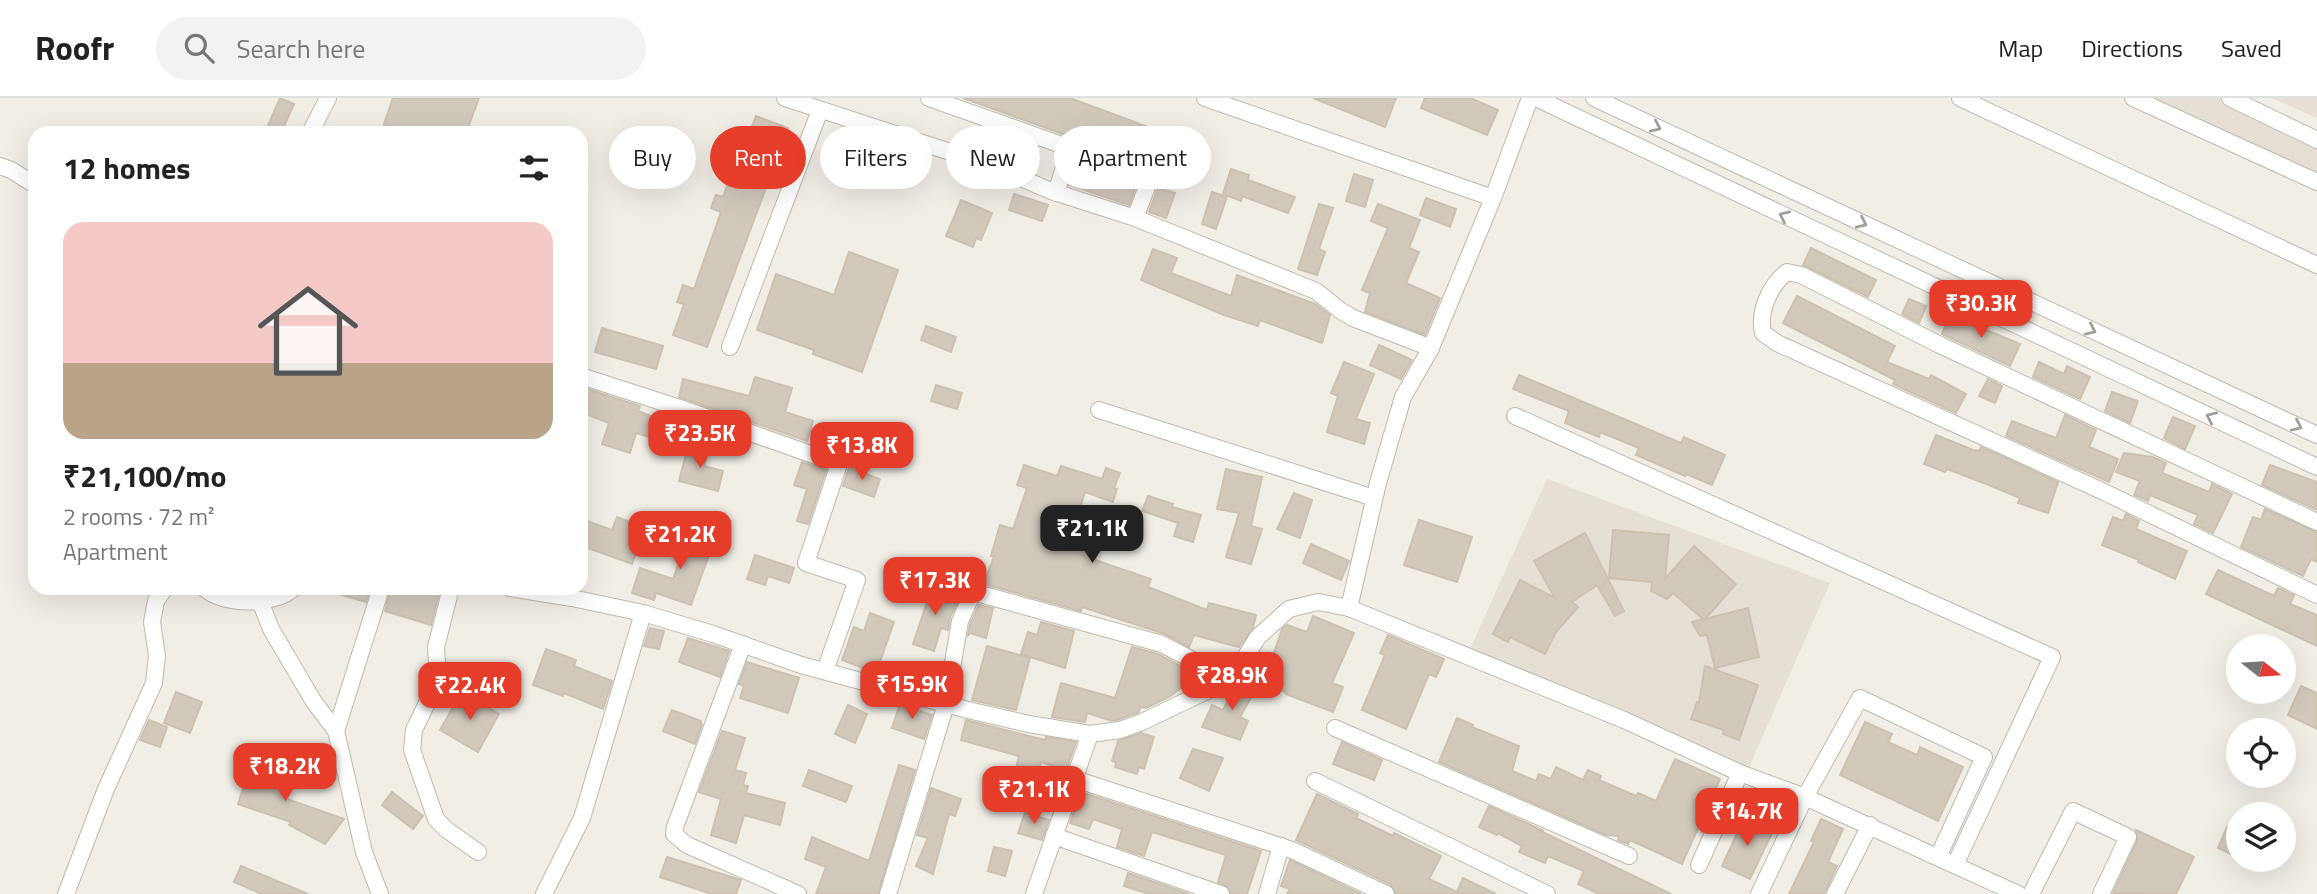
<!DOCTYPE html>
<html lang="en">
<head>
<meta charset="utf-8">
<style>
  body { margin:0; font-family:"Titillium Web",sans-serif; background:#f2f2f2; color:#222; height:100vh; display:flex; flex-direction:column; font-size:26px; white-space:nowrap }
  * { box-sizing:border-box; margin:0 }
  p { font-size:23px; color:#767676 }
  .icon { flex:none; width:38px; height:38px; fill:none; stroke:currentColor; stroke-width:2; stroke-linecap:round; stroke-linejoin:round }
  .map { position:relative; flex:1; overflow:hidden }
  .panel { position:absolute; left:28px; top:28px; width:560px; height:469px; display:flex; flex-direction:column; background:#fff; border-radius:21px; box-shadow:0 7px 28px #0002 }
  .panel>* { flex:none }
  .top-card { position:absolute; left:609px; top:28px; width:665px; height:63px; display:flex; gap:14px }
  .needle { width:46px; rotate:107deg }
  .fabs { position:absolute; left:2226px; top:536px; display:grid; gap:14px }
  .fabs a { display:grid; place-items:center; width:70px; height:70px; border-radius:50%; background:#fff; box-shadow:0 7px 28px #0002; font-size:35px }
  .price { position:absolute; translate:-50% -60px; padding:0 16px; border-radius:14px; background:#e53d2a; color:#fff; font-size:23px; line-height:46px; filter:drop-shadow(0 2px 4px #0008) }
  .price::after { content:''; position:absolute; left:50%; top:42px; width:21px; height:16px; margin-left:-10px; background:inherit; clip-path:polygon(0 0,100% 0,50% 100%) }
  .price.active { background:#222; color:#fff }
  ul { padding:0; list-style:none }
  li { display:grid; align-content:center; gap:14px; height:371px; padding:0 35px }
  li+li { border-top:2px solid #e0e0e0 }
  li span { display:grid; place-items:center; height:217px; border-radius:21px; color:#555 }
  li>.icon { margin-inline-start:auto }
  span .icon { width:126px; height:126px; fill:#fffc; stroke-width:1 }
  li b { font-size:30px }
  h2 { display:flex; justify-content:space-between; align-items:center; height:84px; padding:0 35px; font-size:30px }
  .pill { padding:0 24px; border-radius:32px; background:#fff; box-shadow:0 7px 28px #0002; font-size:24px; line-height:63px }
  .pill.active { background:#e53d2a; color:#fff }
  header { display:flex; align-items:center; gap:42px; box-sizing:border-box; height:98px; padding:0 35px; background:#fff; border-bottom:2px solid #e0e0e0 }
  header strong { font-size:33px }
  nav { display:flex; gap:38px; margin-inline-start:auto; font-size:24px }
  .search { width:490px; height:63px; background:#f2f2f2; display:flex; align-items:center; gap:18px; box-sizing:border-box; padding:0 24px; border-radius:38px; color:#767676; font-size:26px }
  .map>svg:first-child { display:block }
  .residential { fill:#e5dfd5 }
  .building { fill:#d2c9bd; stroke:#ccc0b1; stroke-width:2 }
  .lines { fill:none; stroke-linecap:round; stroke-linejoin:round }
  .street-casing { stroke:#bfb8ad; stroke-width:18 }
  .street { stroke:#fff; stroke-width:16 }
  .oneway { stroke:#a29e9a }
</style>
</head>
<body>
<header>
<strong>Roofr</strong>
<div class="search"><svg class="icon" aria-label="search" viewBox="0 0 24 24"><circle cx="10" cy="10" r="6"/><path d="M15 15l6 6"/></svg>Search here</div>
<nav><a>Map</a><a>Directions</a><a>Saved</a></nav>
</header>
<div class="map">
<svg width="2317" height="796" viewBox="0 0 2317 796">
  <rect width="100%" height="100%" fill="#f1eee6"/>
  <!-- residential -->
  <g class="residential">
    <polygon points="2138,0 2234,0 2317,37 2317,83"/>
    <polygon points="2272,0 2317,0 2317,20"/>
    <polygon points="1547,381 1830,485 1749,669 1470,551"/>
  </g>
  <!-- building -->
  <g class="building">
    <polygon points="280,0 294,6 281,35 267,30"/>
    <polygon points="393,0 479,0 466,35 381,35"/>
    <polygon points="963,0 1070,0 1156,32 1148,53 1145,52 1134,82 1138,83 1129,107 1069,87 1084,47 1074,40"/>
    <polygon points="1313,0 1396,0 1385,29"/>
    <polygon points="1425,0 1470,0 1498,12 1487,37 1421,10"/>
    <polygon points="756,18 788,30 707,249 673,237 684,206 677,204 683,187 694,191 721,114 711,110 716,97 723,99 741,50 734,48 740,32 749,36"/>
    <polygon points="1231,71 1249,77 1248,82 1295,99 1288,115 1242,98 1241,103 1223,96"/>
    <polygon points="1354,76 1373,82 1365,109 1346,103"/>
    <polygon points="1158,90 1175,95 1166,120 1149,114"/>
    <polygon points="1212,94 1227,99 1216,131 1202,126"/>
    <polygon points="1014,96 1048,107 1042,123 1009,112"/>
    <polygon points="1426,100 1456,111 1450,129 1420,117"/>
    <polygon points="961,102 992,115 981,142 976,140 973,149 946,138"/>
    <polygon points="1319,106 1333,110 1319,151 1325,154 1317,177 1298,171"/>
    <polygon points="1378,106 1420,122 1409,150 1419,154 1406,185 1440,200 1425,237 1365,214 1370,195 1362,192 1388,130 1371,123"/>
    <polygon points="1811,150 1876,182 1868,199 1803,167"/>
    <polygon points="1153,151 1177,160 1171,175 1231,198 1237,177 1315,206 1330,217 1322,245 1260,222 1258,228 1224,217 1141,182"/>
    <polygon points="849,154 898,172 862,274 813,256 814,252 757,232 776,176 834,197"/>
    <polygon points="1797,198 1895,248 1887,264 1929,281 1931,277 1966,296 1956,315 1893,286 1895,282 1783,225"/>
    <polygon points="1909,201 1926,208 1919,225 1902,216"/>
    <polygon points="1950,217 2020,246 2010,268 1942,236"/>
    <polygon points="926,228 956,239 951,254 921,242"/>
    <polygon points="602,230 663,248 656,271 595,254"/>
    <polygon points="1379,247 1412,262 1401,281 1370,267"/>
    <polygon points="1344,264 1374,276 1356,321 1370,325 1364,346 1327,334 1338,298 1331,295"/>
    <polygon points="2039,264 2064,276 2067,268 2090,279 2080,301 2033,279"/>
    <polygon points="1519,277 1681,345 1684,339 1725,357 1712,387 1686,376 1685,378 1636,357 1639,350 1600,334 1599,339 1565,325 1569,313 1513,291"/>
    <polygon points="755,279 792,290 785,314 813,323 807,343 679,299 683,281 749,298"/>
    <polygon points="1988,281 2002,288 1995,305 1979,298"/>
    <polygon points="936,287 962,295 957,311 931,303"/>
    <polygon points="581,289 640,308 638,313 663,323 665,316 687,324 680,348 636,335 630,355 602,346 609,325 581,314"/>
    <polygon points="2112,294 2138,303 2130,325 2105,313"/>
    <polygon points="2065,317 2096,332 2089,349 2118,361 2109,384 2006,338 2012,323 2056,340"/>
    <polygon points="2173,319 2195,328 2185,351 2164,340"/>
    <polygon points="1936,337 1973,352 1979,353 1981,349 2058,384 2048,415 2018,405 2020,400 1989,387 1947,371 1945,374 1924,366"/>
    <polygon points="688,348 708,353 704,368 723,373 718,393 679,383"/>
    <polygon points="2124,355 2153,359 2166,365 2162,375 2209,394 2212,386 2232,396 2213,435 2194,426 2198,417 2150,397 2148,403 2134,397 2140,383 2116,374"/>
    <polygon points="802,364 826,372 808,426 797,423 807,391 794,387"/>
    <polygon points="1024,367 1057,378 1061,368 1102,381 1106,370 1120,375 1114,390 1117,391 1113,404 1085,394 1069,445 1098,453 1095,462 1151,481 1148,489 1207,512 1209,505 1256,517 1253,530 1239,549 1194,537 1189,549 1165,536 1082,509 1081,513 984,486 994,458 991,458 1000,427 1013,431 1027,390 1017,387"/>
    <polygon points="2270,367 2317,384 2317,412 2262,387"/>
    <polygon points="849,370 880,381 874,399 843,388"/>
    <polygon points="1226,371 1262,379 1251,428 1262,431 1251,466 1226,459 1239,415 1217,411"/>
    <polygon points="1294,395 1312,402 1300,440 1277,431"/>
    <polygon points="1148,398 1173,406 1172,409 1201,417 1193,444 1174,438 1178,425 1142,413"/>
    <polygon points="2265,411 2317,434 2317,464 2311,461 2303,478 2241,449 2253,419 2261,422"/>
    <polygon points="2126,416 2139,423 2136,431 2187,453 2175,481 2138,464 2139,462 2102,447 2113,419 2123,423"/>
    <polygon points="617,419 645,430 632,466 585,449 587,444 581,444 581,421 612,432"/>
    <polygon points="1419,422 1472,439 1457,484 1404,467"/>
    <polygon points="692,428 716,437 691,507 656,495 654,502 632,495 640,470 673,481"/>
    <polygon points="1613,432 1669,437 1665,481 1694,448 1736,486 1705,521 1748,510 1759,559 1715,570 1707,537 1700,538 1692,524 1703,521 1673,495 1667,501 1651,493 1652,484 1609,480"/>
    <polygon points="1585,435 1624,513 1615,518 1597,487 1572,504 1578,509 1556,534 1545,556 1510,539 1508,544 1493,536 1520,482 1555,500 1534,463"/>
    <polygon points="1311,446 1349,463 1341,482 1303,465"/>
    <polygon points="755,457 794,470 789,485 768,478 765,487 747,481"/>
    <polygon points="2218,472 2274,498 2278,490 2294,497 2290,506 2317,517 2317,548 2206,496"/>
    <polygon points="933,486 954,493 951,501 958,503 950,519 948,532 941,530 934,553 913,546"/>
    <polygon points="332,490 370,490 366,504 332,494"/>
    <polygon points="391,490 424,490 439,495 431,527 385,513"/>
    <polygon points="979,507 993,510 986,540 970,535 968,537 970,526"/>
    <polygon points="870,515 894,524 876,575 842,562 854,529 864,533"/>
    <polygon points="1313,518 1354,535 1332,585 1343,589 1333,614 1286,596 1287,595 1264,584 1282,531 1287,527 1307,534"/>
    <polygon points="1041,524 1074,533 1065,570 1021,556 1028,534 1037,537"/>
    <polygon points="650,530 664,533 659,551 644,548"/>
    <polygon points="1388,537 1444,561 1436,579 1429,576 1406,631 1362,612 1385,557 1380,555"/>
    <polygon points="688,540 729,553 720,579 679,564"/>
    <polygon points="987,548 1030,560 1016,612 972,602"/>
    <polygon points="1132,549 1158,556 1190,573 1193,579 1171,598 1146,610 1140,609 1139,614 1117,622 1112,623 1087,615 1085,624 1052,619 1061,585 1115,600"/>
    <polygon points="546,551 576,562 574,568 612,583 603,611 564,595 563,598 533,587"/>
    <polygon points="747,564 799,580 788,615 740,600 744,588 739,586"/>
    <polygon points="1705,568 1758,587 1739,642 1723,636 1724,632 1691,621 1697,604 1699,605"/>
    <polygon points="1244,580 1258,587 1240,619 1248,623 1240,642 1202,629 1212,607 1223,612 1235,589"/>
    <polygon points="2301,588 2317,595 2317,631 2288,617"/>
    <polygon points="176,594 202,604 190,635 164,625"/>
    <polygon points="461,595 499,616 478,654 440,632"/>
    <polygon points="900,606 932,617 924,641 892,630"/>
    <polygon points="848,607 867,616 855,645 835,636"/>
    <polygon points="672,612 701,623 700,626 702,626 695,646 663,633"/>
    <polygon points="1457,620 1473,627 1472,629 1519,648 1512,673 1536,683 1539,676 1551,681 1556,669 1583,682 1588,672 1601,678 1599,682 1636,698 1638,695 1656,703 1675,661 1720,681 1682,766 1630,742 1628,746 1618,742 1619,738 1606,737 1439,664"/>
    <polygon points="149,622 167,629 160,649 140,642"/>
    <polygon points="966,622 1045,642 1046,639 1076,644 1066,672 1041,664 1034,692 1012,686 1019,658 961,642"/>
    <polygon points="1865,624 1892,636 1888,644 1917,657 1920,649 1963,669 1938,723 1840,677"/>
    <polygon points="722,633 745,640 735,672 746,675 743,687 748,688 746,695 785,705 780,727 744,717 736,745 711,737 721,701 699,694"/>
    <polygon points="1141,635 1154,639 1144,671 1139,669 1137,676 1115,669 1116,664 1112,663 1118,643"/>
    <polygon points="1342,644 1382,662 1374,682 1333,666"/>
    <polygon points="1193,651 1223,660 1209,693 1180,680"/>
    <polygon points="251,665 295,679 287,701 344,721 325,746 289,727 291,724 238,706"/>
    <polygon points="899,667 915,672 878,796 816,796 826,769 805,761 812,739 869,763"/>
    <polygon points="809,672 852,688 846,704 803,688"/>
    <polygon points="931,690 961,701 955,718 949,716 933,776 916,768 928,740 917,737"/>
    <polygon points="392,694 423,718 413,731 382,707"/>
    <polygon points="1081,694 1261,753 1247,796 1231,796 1228,789 1218,784 1226,757 1152,734 1144,758 1117,749 1122,731 1093,721 1089,731 1070,725"/>
    <polygon points="1317,696 1358,716 1356,720 1393,738 1394,735 1441,758 1429,781 1457,794 1463,780 1496,796 1396,796 1390,786 1296,742"/>
    <polygon points="1489,708 1544,733 1536,731 1671,796 1599,796 1578,786 1584,773 1548,758 1545,765 1519,754 1522,748 1498,735 1497,737 1479,729"/>
    <polygon points="1025,715 1049,722 1042,742 1018,735"/>
    <polygon points="1744,720 1773,733 1750,781 1722,768"/>
    <polygon points="1821,721 1843,731 1828,764 1837,768 1824,796 1789,796 1814,744 1811,743"/>
    <polygon points="2227,729 2238,734 2238,759 2218,750"/>
    <polygon points="2136,732 2194,759 2176,796 2113,795 2137,743"/>
    <polygon points="994,749 1012,753 1005,778 988,773"/>
    <polygon points="667,759 741,782 736,796 712,796 660,779"/>
    <polygon points="1290,762 1361,796 1287,796 1290,791 1281,788"/>
    <polygon points="241,768 308,796 262,796 234,784"/>
    <polygon points="1128,775 1189,796 1149,796 1124,788"/>
  </g>
  <g class="lines">
    <defs>
      <g id="street">
        <polyline points="785,0 996,69 1051,93 1135,120"/>
        <polyline points="929,0 1070,50 1056,95"/>
        <polyline points="1205,0 1493,100"/>
        <polyline points="1536,0 2317,369"/>
        <polyline points="1594,0 2317,337"/>
        <polyline points="1960,0 2317,167"/>
        <polyline points="2133,0 2317,84"/>
        <polyline points="2230,0 2317,42"/>
        <polyline points="310,35 328,0"/>
        <polyline points="0,68 11,72 35,87"/>
        <polyline points="1155,68 1135,120 1316,193 1341,213 1353,220 1431,250 1493,100 1530,0"/>
        <polyline points="730,249 820,12"/>
        <polyline points="581,278 680,310 839,366 806,465 857,482 825,573"/>
        <polyline points="1099,312 1374,400"/>
        <polyline points="1515,318 2052,559 1955,767"/>
        <path d="M 2317,424 L 1940,247 L 1801,177 L 1787,174 C 1770,187 1758,214 1763,235 L 1777,245 L 2102,393 L 2317,497"/>
        <path d="M 204,490 C 223,508 274,508 294,490"/>
        <polyline points="451,490 436,549 438,582 414,632 412,652 436,721 447,732 478,754"/>
        <polyline points="510,490 572,500 643,515 713,536 801,567 968,612 1029,626 1090,636 1120,632 1142,624 1211,591 1233,578 1258,539 1289,511 1318,504 1349,510 1624,622 1740,675 1805,699 2018,796"/>
        <polyline points="260,503 271,531 314,604 336,633 364,754 380,796"/>
        <polyline points="1349,510 1378,385 1403,299 1431,250"/>
        <polyline points="743,546 675,729 674,736 687,747 798,796"/>
        <polyline points="1335,630 1629,758"/>
        <polyline points="336,633 381,490"/>
        <polyline points="1075,681 1292,752 1386,796"/>
        <polyline points="1315,683 1547,796"/>
        <polyline points="1054,738 1221,796"/>
        <polyline points="1699,767 1740,675"/>
        <polyline points="66,796 106,691 154,585 157,558 152,524 156,503 165,490"/>
        <polyline points="544,796 582,720 643,515"/>
        <polyline points="888,796 946,606 960,523 973,494 1162,546 1198,565 1211,591"/>
        <polyline points="1034,796 1090,636"/>
        <polyline points="1267,796 1281,748"/>
        <polyline points="1759,796 1805,699 1860,600 1984,659 1938,759"/>
        <polyline points="1835,796 1870,727"/>
        <polyline points="2031,796 2073,713 2128,739 2101,796"/>
      </g>
    </defs>
    <!-- street casing -->
    <use href="#street" class="street-casing"/>
    <!-- street -->
    <use href="#street" class="street"/>
  </g>
  <!-- one-way arrows -->
  <defs><path id="oneway-chevron" d="M-2-3.5L2.5 0L-2 3.5" fill="none" stroke-width="1.6" stroke-linecap="round" stroke-linejoin="round" transform="scale(1.75)"/></defs>
  <g class="oneway">
    <use href="#oneway-chevron" transform="translate(1656 29) rotate(25)"/>
    <use href="#oneway-chevron" transform="translate(1784 118) rotate(-155)"/>
    <use href="#oneway-chevron" transform="translate(1862 125) rotate(25)"/>
    <use href="#oneway-chevron" transform="translate(2091 232) rotate(25)"/>
    <use href="#oneway-chevron" transform="translate(2211 319) rotate(-155)"/>
    <use href="#oneway-chevron" transform="translate(2297 328) rotate(25)"/>
  </g>
</svg>
<div class="fabs">
<a><svg class="needle" viewBox="-14 -14 28 28"><path d="M0-13l5 13h-10z" fill="#e53935"/><path d="M0 13l5-13h-10z" fill="#767676"/></svg></a>
<a><svg class="icon" aria-label="locate" viewBox="0 0 24 24"><circle cx="12" cy="12" r="6"/><path d="M12 2v4M12 18v4M2 12h4M18 12h4"/></svg></a>
<a><svg class="icon" aria-label="layers" viewBox="0 0 24 24"><path d="M12 4l9 5-9 5-9-5zM3 14l9 5 9-5"/></svg></a>
</div>
<b class="price" style="left:1981px;top:242px">₹30.3K</b>
<b class="price" style="left:700px;top:372px">₹23.5K</b>
<b class="price" style="left:862px;top:384px">₹13.8K</b>
<b class="price active" style="left:1092px;top:467px">₹21.1K</b>
<b class="price" style="left:680px;top:473px">₹21.2K</b>
<b class="price" style="left:935px;top:519px">₹17.3K</b>
<b class="price" style="left:1232px;top:614px">₹28.9K</b>
<b class="price" style="left:912px;top:623px">₹15.9K</b>
<b class="price" style="left:470px;top:624px">₹22.4K</b>
<b class="price" style="left:285px;top:705px">₹18.2K</b>
<b class="price" style="left:1034px;top:728px">₹21.1K</b>
<b class="price" style="left:1747px;top:750px">₹14.7K</b>
<div class="top-card">
<a class="pill">Buy</a>
<a class="pill active">Rent</a>
<a class="pill">Filters</a>
<a class="pill">New</a>
<a class="pill">Apartment</a>
</div>
<section class="panel">
<h2>12 homes<svg class="icon" aria-label="filters" viewBox="0 0 24 24"><path d="M4 7h16M4 17h16"/><circle cx="9" cy="7" r="2"/><circle cx="15" cy="17" r="2"/></svg></h2>
<ul>
<li><span style="background:linear-gradient(#f6c9c9 65%,#b9a48a 0)"><svg class="icon" aria-label="home" viewBox="0 0 24 24"><path d="M3 11l9-7 9 7M6 9v11h12V9"/></svg></span><div><b>₹21,100/mo</b><p>2 rooms · 72 m²</p><p>Apartment</p></div></li>
</ul>
</section>
</div>
</body>
</html>
